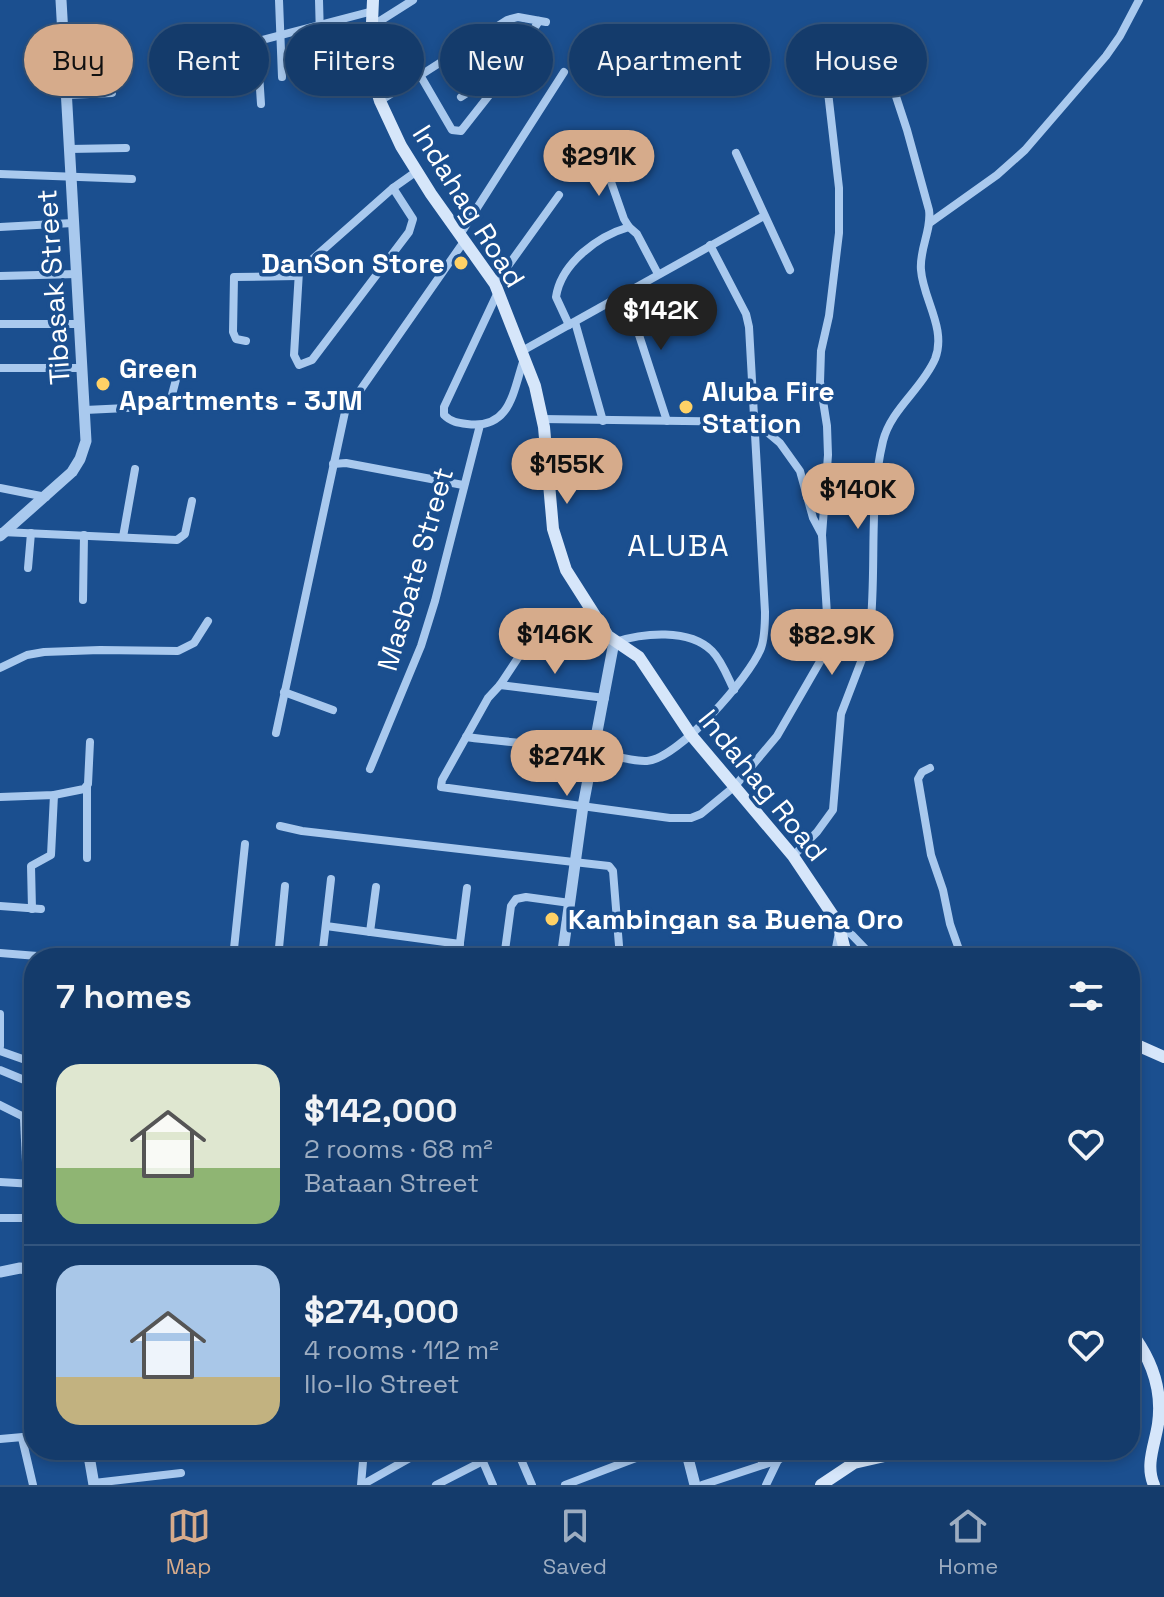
<!DOCTYPE html>
<html lang="en">
<head>
<meta charset="utf-8">
<style>
  body { margin:0; font-family:"Space Grotesk",sans-serif; background:#214673; color:#f1f3f6; height:100vh; display:flex; flex-direction:column; font-size:30px; white-space:nowrap }
  * { box-sizing:border-box; margin:0 }
  p { font-size:26px; color:#9dadc1 }
  .icon { flex:none; width:44px; height:44px; fill:none; stroke:currentColor; stroke-width:2; stroke-linecap:round; stroke-linejoin:round }
  .map { position:relative; flex:1; overflow:hidden }
  .sheet { position:absolute; left:24px; top:948px; width:1116px; height:512px; display:flex; flex-direction:column; background:#143b6b; border-radius:32px; box-shadow:0 4px 12px #0003,0 0 0 2px #33557e }
  .sheet>* { flex:none }
  .hud { position:absolute; left:24px; top:24px; width:1116px; height:72px; display:flex; gap:16px }
  .price { position:absolute; translate:-50% -68px; padding:0 18px; border-radius:28px; background:#d6ab8b; color:#111; font-size:26px; line-height:52px; filter:drop-shadow(0 2px 4px #0008) }
  .price::after { content:''; position:absolute; left:50%; top:48px; width:24px; height:18px; margin-left:-12px; background:inherit; clip-path:polygon(0 0,100% 0,50% 100%) }
  .price.on { background:#222; color:#fff }
  ul { padding:0; list-style:none }
  li { display:flex; align-items:center; gap:24px; height:200px; padding:0 32px }
  li+li { border-top:2px solid #33557e }
  li span { display:grid; place-items:center; flex:none; width:224px; height:160px; border-radius:24px; color:#555 }
  li>.icon { margin-inline-start:auto }
  span .icon { width:96px; height:96px; fill:#fffc; stroke-width:1 }
  li b { font-size:34px }
  h2 { display:flex; justify-content:space-between; align-items:center; height:96px; padding:0 32px; font-size:34px }
  .chip { padding:0 28px; border-radius:36px; background:#143b6b; box-shadow:0 4px 12px #0003,0 0 0 2px #33557e; font-size:28px; line-height:72px }
  .chip.on { background:#d6ab8b; color:#111 }
  .menu { display:flex; justify-content:space-around; align-items:center; height:112px; border-top:2px solid #33557e; background:#143b6b; font-size:22px; color:#9dadc1 }
  .menu a { display:grid; justify-items:center; gap:4px }
  .menu .on { color:#d6ab8b }
  .map>svg:first-child { display:block }
  .lines { fill:none; stroke-linecap:round; stroke-linejoin:round }
  .minor { stroke:#a9c9ee; stroke-width:8 }
  .tertiary { stroke:#a9c9ee; stroke-width:11 }
  .secondary { stroke:#d6e6fa; stroke-width:12 }
  .poi-dot { fill:#ffd166; stroke:#1b4f8f; stroke-width:3 }
  .labels { text-anchor:middle; dominant-baseline:central; stroke-width:7; stroke-linejoin:round; paint-order:stroke }
  .street-label { font-size:28px; fill:#fff; stroke:#1b4f8f }
  .poi-label { font-size:28px; font-weight:bold; fill:#fff; stroke:#1b4f8f; text-anchor:start }
  .neighbourhood-label { font-size:30px; letter-spacing:2px; fill:#fff; stroke:#1b4f8f }
</style>
</head>
<body>
<div class="map">
<svg width="1164" height="1485" viewBox="0 0 1164 1485">
  <rect width="100%" height="100%" fill="#1b4f8f"/>
  <g class="lines">
    <!-- minor -->
    <g class="minor">
      <polyline points="279,0 282,77"/>
      <polyline points="319,0 321,74"/>
      <polyline points="372,26 413,0"/>
      <polyline points="257,43 261,104"/>
      <polyline points="247,44 373,11"/>
      <polyline points="420,75 452,130 461,131 498,84 539,21"/>
      <polyline points="67,95 112,93"/>
      <polyline points="461,97 487,80 493,79 498,84"/>
      <polyline points="380,101 507,20 518,17 546,22"/>
      <polyline points="69,149 126,148"/>
      <polyline points="736,153 790,270"/>
      <polyline points="602,156 624,219 629,227 637,234 658,274"/>
      <polyline points="0,174 132,179"/>
      <polygon points="393,188 413,219 409,232 312,360 299,365 294,355 299,271"/>
      <polyline points="393,188 417,171"/>
      <polyline points="931,222 997,175 1025,150 1106,56 1120,36 1139,0"/>
      <polyline points="0,227 73,223"/>
      <polyline points="461,233 564,72"/>
      <polyline points="0,276 77,274"/>
      <polyline points="495,284 559,195"/>
      <path d="M 498,292 L 444,407 L 444,415 C 451,422 458,423 467,424 C 511,430 513,391 524,359"/>
      <polyline points="625,292 667,421"/>
      <polyline points="575,322 603,421"/>
      <polyline points="0,324 80,324"/>
      <path d="M 569,325 L 556,297 C 561,263 598,236 629,227"/>
      <polyline points="246,341 236,339 233,332 234,277 298,276"/>
      <polyline points="522,351 764,216"/>
      <polyline points="0,368 82,368"/>
      <polyline points="85,410 169,406 178,372"/>
      <path d="M 542,419 L 755,422 L 780,443 L 800,471 L 813,518 L 822,535 L 829,646 L 777,736 L 735,786 L 701,814 L 691,818 L 670,818 L 441,787 L 442,780 L 488,698 L 500,685 L 541,623 C 562,617 570,634 598,622"/>
      <polyline points="333,464 346,463 463,485"/>
      <polyline points="0,488 46,497"/>
      <polyline points="2,532 177,540 185,534 192,501"/>
      <polyline points="123,537 135,469"/>
      <polyline points="28,568 31,533"/>
      <polyline points="83,600 84,535"/>
      <path d="M 615,642 C 643,633 689,628 712,651 C 722,661 728,678 734,690"/>
      <polyline points="0,668 27,655 44,652 100,650 178,651 194,643 208,621"/>
      <polyline points="500,685 605,698"/>
      <polyline points="284,692 333,710"/>
      <polyline points="276,733 345,412 465,240"/>
      <path d="M 466,737 C 508,743 551,744 593,751 C 611,754 629,762 647,761 C 678,759 750,677 761,648 C 765,637 765,624 765,612 L 749,327 L 746,314 L 710,245"/>
      <polyline points="930,768 922,772 918,779 931,855 943,890 950,924 962,958"/>
      <polyline points="370,769 421,646 435,601 480,425"/>
      <polyline points="0,797 54,795 84,789 88,784 90,742"/>
      <polyline points="280,826 302,831 609,866 613,871 620,958"/>
      <path d="M 793,856 L 817,832 L 833,810 L 841,714 L 869,641 L 870,631 C 877,568 868,503 883,441 C 891,409 922,389 935,359 C 947,329 923,299 921,270 C 919,249 932,230 929,210 L 907,130 L 884,60 C 863,64 832,68 828,92 L 839,188 L 839,233 L 829,316 L 821,351 L 820,382 L 827,426 L 828,455 L 822,535"/>
      <polyline points="87,858 87,787"/>
      <polyline points="0,906 41,909"/>
      <polyline points="32,909 31,866 51,855 54,795"/>
      <polyline points="326,926 460,944"/>
      <polyline points="370,932 376,887"/>
      <polyline points="0,953 50,957"/>
      <polyline points="233,958 245,844"/>
      <polyline points="278,958 285,886"/>
      <polyline points="322,958 331,879"/>
      <polyline points="458,958 467,888"/>
      <polyline points="504,958 511,906 516,899 526,897 570,903"/>
      <polyline points="834,958 840,927 852,935 874,958"/>
      <polyline points="0,1046 0,1014"/>
      <polyline points="0,1051 34,1063"/>
      <polyline points="0,1070 34,1084"/>
      <polyline points="0,1105 34,1122"/>
      <polyline points="24,1119 27,1183"/>
      <polyline points="0,1182 34,1184"/>
      <polyline points="0,1218 34,1218"/>
      <polyline points="22,1438 33,1485"/>
      <polyline points="0,1439 34,1436"/>
      <polyline points="478,1450 493,1485"/>
      <polyline points="517,1450 532,1485"/>
      <polyline points="762,1450 762,1464"/>
      <polyline points="94,1483 181,1473"/>
      <polyline points="361,1485 364,1450"/>
      <polyline points="362,1485 424,1450"/>
      <polyline points="436,1485 483,1461"/>
      <polyline points="565,1485 657,1450"/>
      <polyline points="702,1485 778,1460 795,1450"/>
      <polyline points="766,1485 778,1460"/>
    </g>
    <!-- tertiary -->
    <g class="tertiary">
      <polyline points="0,536 72,472 80,459 86,441 61,0"/>
      <polyline points="562,958 583,806 614,642"/>
      <polyline points="0,1272 20,1268 34,1270"/>
      <polyline points="88,1450 94,1485"/>
      <polyline points="686,1450 695,1485"/>
    </g>
    <!-- secondary -->
    <g class="secondary">
      <polyline points="373,0 370,68 380,101 401,146 431,194 495,284 535,386 544,427 553,529 566,570 608,636 639,657 691,735 793,856 838,923 847,958"/>
      <polyline points="1130,1042 1164,1057"/>
      <path d="M 1130,1331 C 1151,1358 1163,1389 1158,1424 C 1155,1444 1145,1465 1154,1485"/>
      <polyline points="821,1485 854,1463 911,1450"/>
    </g>
  </g>
  <!-- markers -->
  <g class="poi-dot">
    <circle cx="461" cy="263" r="8"/>
    <circle cx="103" cy="384" r="8"/>
    <circle cx="686" cy="407" r="8"/>
    <circle cx="552" cy="919" r="8"/>
  </g>
  <g class="labels">
    <!-- street labels -->
    <g class="street-label">
      <text transform="translate(469 206) rotate(58)">Indahag Road</text>
      <text transform="translate(53 287) rotate(-94)">Tibasak Street</text>
      <text transform="translate(415 569) rotate(-74)">Masbate Street</text>
      <text transform="translate(763 785) rotate(51)">Indahag Road</text>
    </g>
    <!-- poi labels -->
    <g class="poi-label">
      <text x="445" y="263" text-anchor="end">DanSon Store</text>
      <text x="119" y="368">Green<tspan x="119" dy="32">Apartments - 3JM</tspan></text>
      <text x="702" y="391">Aluba Fire<tspan x="702" dy="32">Station</tspan></text>
      <text x="568" y="919">Kambingan sa Buena Oro</text>
    </g>
    <!-- neighbourhood labels -->
    <g class="neighbourhood-label">
      <text x="679" y="545">ALUBA</text>
    </g>
  </g>
</svg>
<b class="price" style="left:599px;top:198px">$291K</b>
<b class="price on" style="left:661px;top:352px">$142K</b>
<b class="price" style="left:567px;top:506px">$155K</b>
<b class="price" style="left:858px;top:531px">$140K</b>
<b class="price" style="left:555px;top:676px">$146K</b>
<b class="price" style="left:832px;top:677px">$82.9K</b>
<b class="price" style="left:567px;top:798px">$274K</b>
<div class="hud">
<a class="chip on">Buy</a>
<a class="chip">Rent</a>
<a class="chip">Filters</a>
<a class="chip">New</a>
<a class="chip">Apartment</a>
<a class="chip">House</a>
</div>
<section class="sheet">
<h2>7 homes<svg class="icon" aria-label="filters" viewBox="0 0 24 24"><path d="M4 7h16M4 17h16"/><circle cx="9" cy="7" r="2"/><circle cx="15" cy="17" r="2"/></svg></h2>
<ul>
<li><span style="background:linear-gradient(#dfe7d0 65%,#8fb573 0)"><svg class="icon" aria-label="home" viewBox="0 0 24 24"><path d="M3 11l9-7 9 7M6 9v11h12V9"/></svg></span><div><b>$142,000</b><p>2 rooms · 68 m²</p><p>Bataan Street</p></div><svg class="icon" aria-label="heart" viewBox="0 0 24 24"><path d="M12 20l-8-8c-3-5 5-10 8-4 3-6 11-1 8 4z"/></svg></li>
<li><span style="background:linear-gradient(#a9c7e8 70%,#c2b280 0)"><svg class="icon" aria-label="home" viewBox="0 0 24 24"><path d="M3 11l9-7 9 7M6 9v11h12V9"/></svg></span><div><b>$274,000</b><p>4 rooms · 112 m²</p><p>Ilo-Ilo Street</p></div><svg class="icon" aria-label="heart" viewBox="0 0 24 24"><path d="M12 20l-8-8c-3-5 5-10 8-4 3-6 11-1 8 4z"/></svg></li>
</ul>
</section>
</div>
<nav class="menu">
<a class="on"><svg class="icon" aria-label="map" viewBox="0 0 24 24"><path d="M3 6l6-2 6 2 6-2v14l-6 2-6-2-6 2zM9 4v14M15 6v14"/></svg>Map</a>
<a><svg class="icon" aria-label="saved" viewBox="0 0 24 24"><path d="M7 4h10v16l-5-4-5 4z"/></svg>Saved</a>
<a><svg class="icon" aria-label="home" viewBox="0 0 24 24"><path d="M3 11l9-7 9 7M6 9v11h12V9"/></svg>Home</a>
</nav>
</body>
</html>
